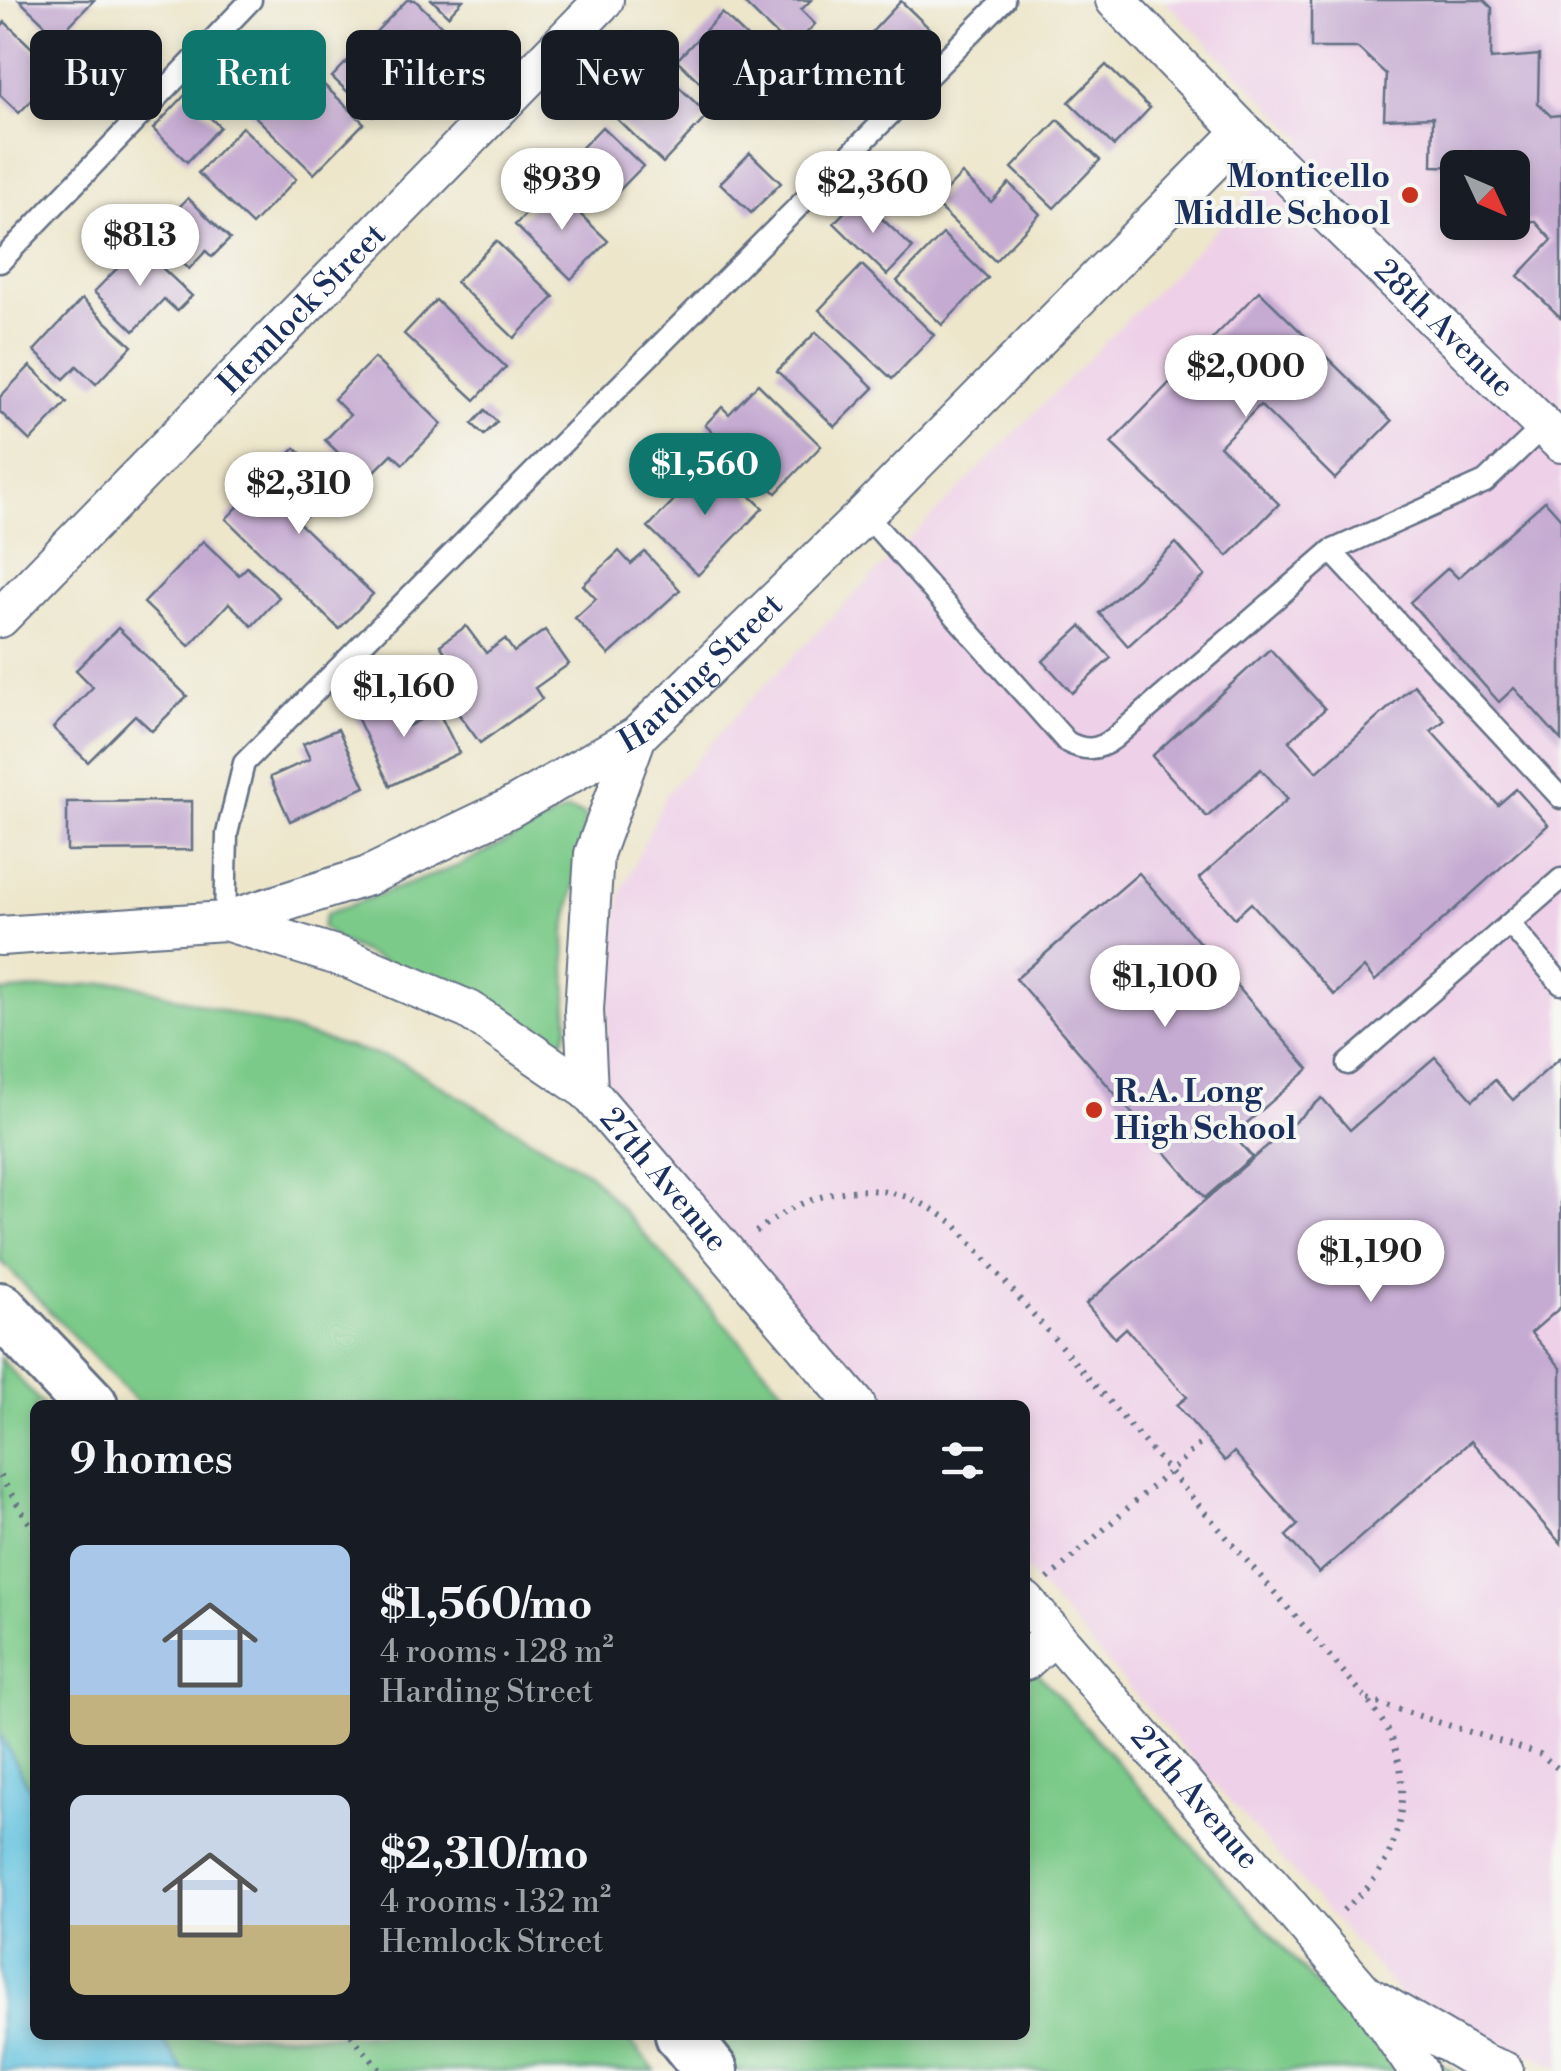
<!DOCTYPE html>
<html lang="en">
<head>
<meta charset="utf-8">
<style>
  body { margin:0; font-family:"Libre Bodoni",serif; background:#242831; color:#f1f3f6; height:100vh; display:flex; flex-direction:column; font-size:38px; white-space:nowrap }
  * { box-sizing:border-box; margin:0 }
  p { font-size:32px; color:#9ea1a6 }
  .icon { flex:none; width:55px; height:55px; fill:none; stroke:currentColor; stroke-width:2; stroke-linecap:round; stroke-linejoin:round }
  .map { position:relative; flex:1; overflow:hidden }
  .side { position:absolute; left:30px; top:1400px; width:1000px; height:640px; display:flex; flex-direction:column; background:#171b24; border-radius:15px; box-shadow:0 5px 15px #0003 }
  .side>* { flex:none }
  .banner { position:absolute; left:30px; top:30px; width:1000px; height:90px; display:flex; gap:20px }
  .needle { width:65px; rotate:134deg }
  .tools { position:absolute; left:1440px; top:150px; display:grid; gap:20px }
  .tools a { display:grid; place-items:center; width:90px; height:90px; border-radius:15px; background:#171b24; box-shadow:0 5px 15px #0003; font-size:50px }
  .price { position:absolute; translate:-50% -85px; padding:0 22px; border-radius:35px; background:#fff; color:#222; font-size:32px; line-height:65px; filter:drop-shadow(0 2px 5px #0008) }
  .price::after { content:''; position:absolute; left:50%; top:60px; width:30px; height:22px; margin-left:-15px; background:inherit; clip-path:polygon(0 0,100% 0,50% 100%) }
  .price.active { background:#0f766e; color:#fff }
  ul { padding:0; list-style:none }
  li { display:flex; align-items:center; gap:30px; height:250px; padding:0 40px }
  li span { display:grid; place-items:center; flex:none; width:280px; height:200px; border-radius:15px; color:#555 }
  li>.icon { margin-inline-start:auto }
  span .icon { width:120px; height:120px; fill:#fffc; stroke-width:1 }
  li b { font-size:42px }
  h2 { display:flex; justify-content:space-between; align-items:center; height:120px; padding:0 40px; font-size:42px }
  .tag { padding:0 35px; border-radius:15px; background:#171b24; box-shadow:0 5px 15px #0003; font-size:35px; line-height:90px }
  .tag.active { background:#0f766e; color:#fff }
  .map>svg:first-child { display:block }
  .built { fill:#eed0e8; fill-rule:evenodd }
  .green { fill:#7cca89; stroke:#4c7c74; stroke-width:2.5 }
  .water { fill:#61c2df; stroke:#3e789e; stroke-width:2.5 }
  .building { fill:#c5aad1 }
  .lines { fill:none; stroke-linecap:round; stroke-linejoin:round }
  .service-casing { stroke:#646f84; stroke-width:25 }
  .minor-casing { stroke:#646f84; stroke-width:42 }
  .secondary-casing { stroke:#646f84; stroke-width:58 }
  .path { stroke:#646f84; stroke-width:6; stroke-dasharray:2.5 8; stroke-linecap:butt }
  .service { stroke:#fff; stroke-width:20 }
  .minor { stroke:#fff; stroke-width:38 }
  .secondary { stroke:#fff; stroke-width:52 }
  .poi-dot { fill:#c8321e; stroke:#f6f6f2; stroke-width:4 }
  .labels { text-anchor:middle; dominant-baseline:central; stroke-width:8; stroke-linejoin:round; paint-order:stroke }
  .poi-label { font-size:32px; font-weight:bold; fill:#1b2f5e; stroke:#f6f6f2; text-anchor:end }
  .street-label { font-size:32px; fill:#1b2f5e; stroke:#f6f6f2 }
</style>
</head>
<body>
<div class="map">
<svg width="1561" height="2071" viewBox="0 0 1561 2071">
  <rect width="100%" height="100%" fill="#f6f6f2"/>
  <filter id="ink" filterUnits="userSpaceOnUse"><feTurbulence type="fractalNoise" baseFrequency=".01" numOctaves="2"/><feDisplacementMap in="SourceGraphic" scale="20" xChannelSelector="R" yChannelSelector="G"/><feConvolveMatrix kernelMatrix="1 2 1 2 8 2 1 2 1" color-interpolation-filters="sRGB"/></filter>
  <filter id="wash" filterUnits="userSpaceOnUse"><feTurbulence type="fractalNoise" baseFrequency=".0048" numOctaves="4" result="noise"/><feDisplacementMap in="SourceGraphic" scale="40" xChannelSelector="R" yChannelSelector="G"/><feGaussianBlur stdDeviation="2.25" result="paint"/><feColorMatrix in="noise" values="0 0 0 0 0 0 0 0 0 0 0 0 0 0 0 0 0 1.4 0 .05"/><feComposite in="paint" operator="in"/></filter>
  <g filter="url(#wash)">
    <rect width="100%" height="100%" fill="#ede6cb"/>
    <!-- built -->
    <path class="built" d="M 1164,0 L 1561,0 L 1561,2067 L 1410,2005 L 1025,1570 L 1025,1405 L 879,1405 L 648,1145 L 605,1075 L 611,973 L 622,891 L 666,794 L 745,705 L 1305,140 ZM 1458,168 L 1512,168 L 1512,222 L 1458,222 Z"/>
    <!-- green -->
    <g class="green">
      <polygon points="567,810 585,815 585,830 565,933 568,1027 562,1042 546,1040 339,941 322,927 326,914 458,866"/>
      <polygon points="123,982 401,1062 590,1174 797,1405 140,1405 0,1260 0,992"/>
      <polygon points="0,1358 43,1405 35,1405 35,2035 625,2035 655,2071 0,2071"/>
      <polygon points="1025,1659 1323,1992 1453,2071 737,2071 705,2035 1025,2035"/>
    </g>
    <!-- water -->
    <polygon class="water" points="0,1734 35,1798 35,2035 159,2035 184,2071 0,2071"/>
    <g id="blocks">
      <!-- building -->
      <g class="building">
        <polygon points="19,0 94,0 58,37"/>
        <polygon points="407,0 415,0 451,35 373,116 332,77"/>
        <polygon points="432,0 463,0 448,16"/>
        <polygon points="741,0 811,0 801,10 815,24 791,49"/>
        <polygon points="1311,0 1484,0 1492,8 1491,59 1539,55 1538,104 1551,116 1561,115 1561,318 1518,276 1552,240 1535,221 1512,222 1512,168 1432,166 1433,117 1384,119 1386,74 1358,48 1311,48"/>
        <polygon points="901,1 929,28 899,58 872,32"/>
        <polygon points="722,13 771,60 726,108 677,60"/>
        <polygon points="5,22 58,73 19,113 0,95 0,27"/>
        <polygon points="256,51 307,101 323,84 364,123 314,174 223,85"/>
        <polygon points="835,63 863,91 840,115 812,87"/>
        <polygon points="1106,65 1150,108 1114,146 1069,102"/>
        <polygon points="669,77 708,115 663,163 616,118 637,97 643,103"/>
        <polygon points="186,94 220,127 187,162 153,129"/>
        <polygon points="1058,120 1100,160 1054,208 1012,168"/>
        <polygon points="242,127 296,179 252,225 198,173"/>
        <polygon points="602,127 643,166 606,204 565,165"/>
        <polygon points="750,153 781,183 751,213 720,183"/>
        <polygon points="962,174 991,202 1009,183 1040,214 995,261 934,203"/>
        <polygon points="552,187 608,241 571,279 515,225"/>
        <polygon points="859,197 913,248 887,275 834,223"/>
        <polygon points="188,198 230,239 212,257 206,251 189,269 153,234"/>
        <polygon points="943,234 988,278 942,325 897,281"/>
        <polygon points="496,241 554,297 514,338 456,282"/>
        <polygon points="139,246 192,296 177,311 164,299 134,331 94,292"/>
        <polygon points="862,265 934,335 892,379 819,310"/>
        <polygon points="1259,291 1392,421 1335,479 1260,405 1220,446 1279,504 1228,556 1111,443"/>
        <polygon points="82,299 132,346 96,384 77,366 64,379 34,351"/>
        <polygon points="436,300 506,367 475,400 404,334"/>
        <polygon points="816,332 874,388 835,427 777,371"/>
        <polygon points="374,358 442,424 403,464 392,454 366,480 325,440 350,415 334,399"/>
        <polygon points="30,366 67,402 30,441 0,412 0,397"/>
        <polygon points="758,384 821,446 776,493 705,425 722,407 729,414"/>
        <polygon points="485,410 497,422 484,435 472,424"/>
        <polygon points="295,448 335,486 299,523 373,594 339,629 226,519"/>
        <polygon points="713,460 763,508 698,575 648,527"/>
        <polygon points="1545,501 1561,519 1561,740 1514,688 1499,702 1410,602 1448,568 1458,578"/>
        <polygon points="203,541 239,575 247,567 279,597 252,626 229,603 189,646 144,603"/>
        <polygon points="1176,543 1205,576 1128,646 1099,613"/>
        <polygon points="619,551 631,564 645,552 680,590 609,655 575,618 596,599 583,585"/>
        <polygon points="466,626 486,653 505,639 514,652 545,630 569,664 535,688 542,699 480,743 447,698 467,684 440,645"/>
        <polygon points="1081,626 1111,658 1072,693 1043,661"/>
        <polygon points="118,628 187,696 152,731 135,715 88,762 53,728 93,687 76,670"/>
        <polygon points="1270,649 1325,709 1289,741 1317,772 1414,685 1445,720 1431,731 1498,805 1516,789 1548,825 1375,981 1364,967 1334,995 1251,903 1235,918 1199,878 1288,799 1261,769 1207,817 1152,756"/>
        <polygon points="388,695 404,728 438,711 459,753 390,786 354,711"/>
        <polygon points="338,729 365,787 290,821 270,777 310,759 303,744"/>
        <polygon points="192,801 192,850 67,851 67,802"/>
        <polygon points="1139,873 1309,1069 1233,1135 1252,1157 1205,1198 1016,979"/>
        <polygon points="1435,1057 1473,1100 1495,1080 1513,1100 1561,1057 1561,1307 1531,1333 1561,1368 1561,1544 1471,1441 1319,1573 1286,1536 1298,1525 1234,1452 1225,1461 1177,1405 1187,1397 1126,1328 1115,1338 1086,1304 1322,1098 1350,1130"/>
      </g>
    </g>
  </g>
  <g filter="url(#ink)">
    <use href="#blocks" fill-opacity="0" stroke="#646f84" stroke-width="2.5"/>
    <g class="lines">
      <defs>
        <g id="service">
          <polyline points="0,262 251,0"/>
          <path d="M 865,514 L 1067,742 C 1084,751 1098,751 1113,739 L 1331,551 L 1485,482 L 1544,426"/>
          <polyline points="1331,551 1561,798"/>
          <polyline points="225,921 227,834 244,763 1004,0"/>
          <polyline points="1510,924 1561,984"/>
          <polyline points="1348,1064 1561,879"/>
        </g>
        <g id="minor">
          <path id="s1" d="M 1115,0 L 1243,131 L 1561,443"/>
          <path id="s2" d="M 0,618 L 604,0"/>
          <path id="s3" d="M 637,736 L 594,854 L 584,1010 L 588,1091 L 856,1405"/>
          <polyline points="225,921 348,959 469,1010 588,1091"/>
          <path id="s4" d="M 0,936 L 225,921 L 368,876 L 510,808 L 637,736 L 865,514 L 1243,131"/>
          <path id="s5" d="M 1025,1601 L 1365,1994 L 1483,2063 L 1504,2071"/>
          <polyline points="1025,1661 1054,1635"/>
          <polyline points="1371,2003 1418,2071"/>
        </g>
        <g id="secondary">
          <polyline points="0,1309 91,1405"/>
          <polyline points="682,2035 711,2071"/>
        </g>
      </defs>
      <!-- service casing -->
      <use href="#service" class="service-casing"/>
      <!-- minor casing -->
      <use href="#minor" class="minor-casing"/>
      <!-- secondary casing -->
      <use href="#secondary" class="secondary-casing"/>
      <!-- path -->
      <g class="path">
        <path d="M 756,1232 C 798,1197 859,1178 912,1199 C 927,1205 941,1215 954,1223 L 1367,1699 C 1374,1710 1383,1721 1389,1732 C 1412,1780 1404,1840 1372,1882 C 1363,1894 1349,1904 1338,1915"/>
        <polyline points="0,1476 35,1532"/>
        <polyline points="1048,1579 1200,1444"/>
        <polyline points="1368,1700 1540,1754 1561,1771"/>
        <polyline points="351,2035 381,2071"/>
      </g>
      <!-- service -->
      <use href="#service" class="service"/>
      <!-- minor -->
      <use href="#minor" class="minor"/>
      <!-- secondary -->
      <use href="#secondary" class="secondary"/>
    </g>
  </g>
  <!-- markers -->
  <g class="poi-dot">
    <circle cx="1410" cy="195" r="10"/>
    <circle cx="1094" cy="1110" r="10"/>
  </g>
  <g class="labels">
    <!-- poi labels -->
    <g class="poi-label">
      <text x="1390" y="177">Monticello<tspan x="1390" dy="37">Middle School</tspan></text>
      <text x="1114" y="1092" text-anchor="start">R.A. Long<tspan x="1114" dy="37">High School</tspan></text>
    </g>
    <!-- street labels -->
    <g class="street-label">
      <text stroke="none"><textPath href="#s2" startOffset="432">Hemlock Street</textPath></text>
      <text stroke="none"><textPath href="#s1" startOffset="465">28th Avenue</textPath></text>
      <text stroke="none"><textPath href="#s4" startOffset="768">Harding Street</textPath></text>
      <text stroke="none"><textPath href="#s3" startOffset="480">27th Avenue</textPath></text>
      <text stroke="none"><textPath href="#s5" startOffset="260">27th Avenue</textPath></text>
    </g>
  </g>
</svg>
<div class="tools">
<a><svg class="needle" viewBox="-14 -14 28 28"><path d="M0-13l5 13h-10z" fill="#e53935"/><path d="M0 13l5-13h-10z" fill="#9ea1a6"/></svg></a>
</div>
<b class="price" style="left:562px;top:233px">$939</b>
<b class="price" style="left:873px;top:236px">$2,360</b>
<b class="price" style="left:140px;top:289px">$813</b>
<b class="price" style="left:1246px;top:420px">$2,000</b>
<b class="price active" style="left:705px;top:518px">$1,560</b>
<b class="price" style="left:299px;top:537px">$2,310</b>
<b class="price" style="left:404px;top:740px">$1,160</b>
<b class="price" style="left:1165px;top:1030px">$1,100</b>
<b class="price" style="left:1371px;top:1305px">$1,190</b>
<div class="banner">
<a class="tag">Buy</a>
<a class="tag active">Rent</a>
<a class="tag">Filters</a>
<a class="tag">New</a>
<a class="tag">Apartment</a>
</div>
<section class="side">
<h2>9 homes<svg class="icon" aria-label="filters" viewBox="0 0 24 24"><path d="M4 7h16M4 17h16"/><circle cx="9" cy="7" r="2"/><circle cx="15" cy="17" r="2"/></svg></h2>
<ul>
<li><span style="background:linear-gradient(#a9c7e8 75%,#c2b280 0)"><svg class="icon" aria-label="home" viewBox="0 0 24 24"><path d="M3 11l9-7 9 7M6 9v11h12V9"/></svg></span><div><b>$1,560/mo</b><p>4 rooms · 128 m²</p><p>Harding Street</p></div></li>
<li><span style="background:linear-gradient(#c9d6e8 65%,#c2b280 0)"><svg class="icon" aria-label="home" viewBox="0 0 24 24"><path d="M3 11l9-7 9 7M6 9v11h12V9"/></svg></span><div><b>$2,310/mo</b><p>4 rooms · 132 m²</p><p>Hemlock Street</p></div></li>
</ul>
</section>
</div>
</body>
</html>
